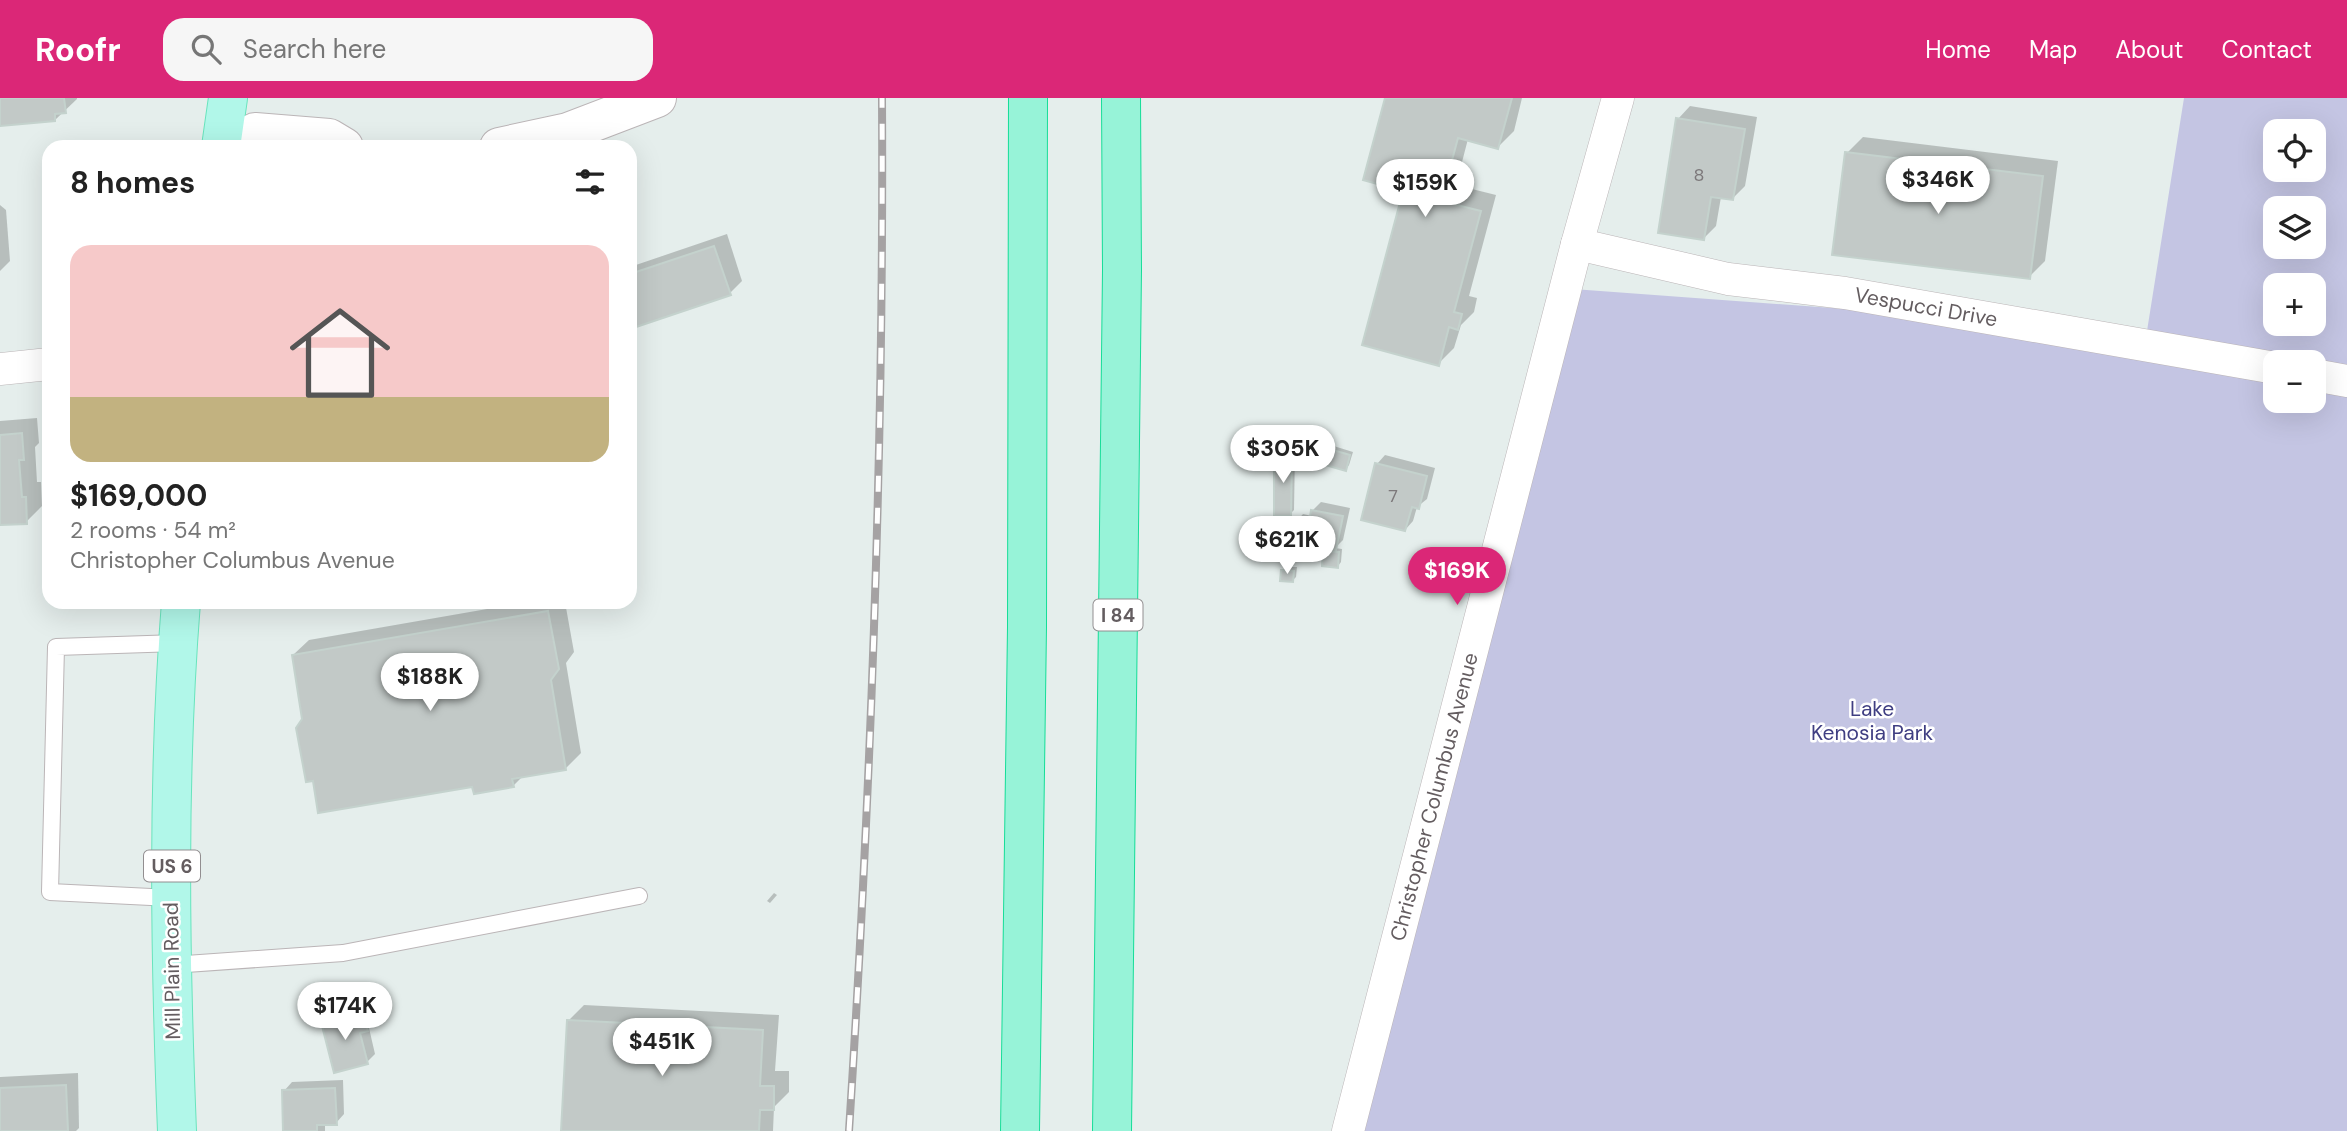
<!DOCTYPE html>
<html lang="en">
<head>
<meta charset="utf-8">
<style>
  body { margin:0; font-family:"DM Sans",sans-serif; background:#f6f6f6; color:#222; height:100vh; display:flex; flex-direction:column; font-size:26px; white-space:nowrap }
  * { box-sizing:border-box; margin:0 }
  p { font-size:23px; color:#767676 }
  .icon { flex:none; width:38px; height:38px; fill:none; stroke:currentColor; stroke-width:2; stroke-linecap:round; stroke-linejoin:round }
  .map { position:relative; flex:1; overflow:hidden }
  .drawer { position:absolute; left:42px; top:42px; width:595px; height:469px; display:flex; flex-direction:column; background:#fff; border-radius:21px; box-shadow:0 7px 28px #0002 }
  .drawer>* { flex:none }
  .tools { position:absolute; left:2263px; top:21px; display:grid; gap:14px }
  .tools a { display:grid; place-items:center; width:63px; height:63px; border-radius:14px; background:#fff; box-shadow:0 7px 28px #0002; font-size:35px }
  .price { position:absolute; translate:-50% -60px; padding:0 16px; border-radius:24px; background:#fff; color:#222; font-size:23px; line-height:46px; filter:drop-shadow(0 2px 4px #0008) }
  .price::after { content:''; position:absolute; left:50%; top:42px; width:21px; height:16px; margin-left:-10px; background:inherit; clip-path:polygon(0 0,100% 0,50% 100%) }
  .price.selected { background:#db2777; color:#fff }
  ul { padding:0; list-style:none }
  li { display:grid; align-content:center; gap:14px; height:371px; padding:0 28px }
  li span { display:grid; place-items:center; height:217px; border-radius:21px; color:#555 }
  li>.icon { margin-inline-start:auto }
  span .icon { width:126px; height:126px; fill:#fffc; stroke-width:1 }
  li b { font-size:30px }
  h2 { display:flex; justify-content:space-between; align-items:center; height:84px; padding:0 28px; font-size:30px }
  header { display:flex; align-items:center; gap:42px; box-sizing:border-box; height:98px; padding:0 35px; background:#db2777; color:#fff }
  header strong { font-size:33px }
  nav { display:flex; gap:38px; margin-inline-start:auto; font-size:24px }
  .search { width:490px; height:63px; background:#f6f6f6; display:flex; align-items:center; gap:18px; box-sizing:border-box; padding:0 24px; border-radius:21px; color:#767676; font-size:26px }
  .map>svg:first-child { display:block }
  .green { fill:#c4c5e3; fill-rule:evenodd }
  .shadow { fill:#0003 }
  .building { fill:#c2c9c7; stroke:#c4d2cd; stroke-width:2 }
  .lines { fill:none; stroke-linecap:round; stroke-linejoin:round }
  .service-casing { stroke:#bbb5b7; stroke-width:18 }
  .minor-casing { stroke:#bbb5b7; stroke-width:33 }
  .tertiary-casing { stroke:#bbb5b7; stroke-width:40 }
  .primary-casing { stroke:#68e4bd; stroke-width:40 }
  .motorway-casing { stroke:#16dd98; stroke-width:40 }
  .service { stroke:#fff; stroke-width:16 }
  .minor { stroke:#fff; stroke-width:32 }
  .tertiary { stroke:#fff; stroke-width:38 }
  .primary { stroke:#b1f7e9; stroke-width:38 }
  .motorway { stroke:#97f3d8; stroke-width:38 }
  .rail-casing { stroke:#a5a2a3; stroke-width:8 }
  .rail { stroke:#fff; stroke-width:5; stroke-dasharray:16; stroke-linecap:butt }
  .labels { text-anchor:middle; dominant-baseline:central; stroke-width:5; stroke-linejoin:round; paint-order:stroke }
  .number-label { font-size:18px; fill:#7c787a }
  .shield { fill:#fff; stroke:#928e90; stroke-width:2 }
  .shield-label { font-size:19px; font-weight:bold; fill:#645d60 }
  .street-label { font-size:21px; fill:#645d60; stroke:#fff }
  .park-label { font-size:21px; fill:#3f3e82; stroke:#fff }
</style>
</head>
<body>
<header>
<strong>Roofr</strong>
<div class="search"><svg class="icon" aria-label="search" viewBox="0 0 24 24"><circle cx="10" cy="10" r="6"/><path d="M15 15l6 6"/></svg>Search here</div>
<nav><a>Home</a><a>Map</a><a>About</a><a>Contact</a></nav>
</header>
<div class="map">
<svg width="2347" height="1033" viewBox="0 0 2347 1033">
  <rect width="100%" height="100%" fill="#e5eeec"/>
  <!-- green -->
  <path class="green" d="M 2184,0 L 2347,0 L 2347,1033 L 1337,1033 L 1573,191 L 2147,233 ZM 2275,33 L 2314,33 L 2314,72 L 2275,72 ZM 2275,110 L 2314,110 L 2314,149 L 2275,149 ZM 2275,187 L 2314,187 L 2314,226 L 2275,226 ZM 2275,264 L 2314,264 L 2314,303 L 2275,303 Z"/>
  <!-- shadow -->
  <g class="shadow">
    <polygon points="0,0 77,0 77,1 55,22 0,27"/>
    <polygon points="1387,0 1522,0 1514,33 1498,49 1468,41 1456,87 1496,97 1469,198 1477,200 1474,214 1461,227 1454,250 1438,266"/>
    <polygon points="1690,8 1757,19 1745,88 1733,100 1721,99 1716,128 1703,141 1678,21"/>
    <polygon points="1863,39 2058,63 2045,163 2029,179 1847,55"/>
    <polygon points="0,107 6,112 10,163 0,173"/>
    <polygon points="727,136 742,183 730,195 630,229 630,169"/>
    <polygon points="37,320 39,345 35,349 37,384 41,384 42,408 26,424 0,426 0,323"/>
    <polygon points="1324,345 1353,354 1349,367 1346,371 1321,349"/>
    <polygon points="1280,354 1295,354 1294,412 1290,416 1276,357"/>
    <polygon points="1385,357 1435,370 1427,401 1417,409 1413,423 1405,432 1377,366"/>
    <polygon points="1321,404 1350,410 1343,442 1335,450 1342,451 1341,464 1338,468 1325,454 1329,449 1295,425 1303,416 1312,418 1313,412"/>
    <polygon points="1286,469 1297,469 1296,479 1292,483 1283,472"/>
    <polygon points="528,504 565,504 574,554 566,565 581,655 565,671 523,678 513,688 474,687 304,621 293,557 309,542"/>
    <polygon points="774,795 777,797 770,805 767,803"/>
    <polygon points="584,907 779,917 775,973 789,973 789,994 774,1009 773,1033 563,1033 568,923"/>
    <polygon points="364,908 366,916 373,915 375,923 369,930 375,956 367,964 323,924 332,916"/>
    <polygon points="78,975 79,1030 76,1033 0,1033 0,979"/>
    <polygon points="343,982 344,1016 336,1025 325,1025 325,1033 285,1033 284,993 292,984"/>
  </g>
  <!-- building -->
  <g class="building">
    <polygon points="0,0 64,0 66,15 55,16 55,23 0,28"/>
    <polygon points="1385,0 1512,0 1498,51 1458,40 1441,103 1481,113 1454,214 1462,216 1458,232 1449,229 1439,268 1362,247 1403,93 1363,82"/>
    <polygon points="1676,20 1745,31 1733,102 1711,99 1704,142 1658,135"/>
    <polygon points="1845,54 2043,78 2030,181 1832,157"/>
    <polygon points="714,148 731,197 630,231 630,176"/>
    <polygon points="22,335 24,362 19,362 22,399 26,399 27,426 0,427 0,337"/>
    <polygon points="1319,348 1350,357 1346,373 1315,364"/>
    <polygon points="1274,357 1292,357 1291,418 1274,418"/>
    <polygon points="1375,365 1427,378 1419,411 1412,409 1405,433 1361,422"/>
    <polygon points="1311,412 1343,418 1336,452 1289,442 1293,424 1309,426"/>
    <polygon points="1323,453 1339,454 1338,470 1322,468"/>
    <polygon points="1281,472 1294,473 1293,484 1280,483"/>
    <polygon points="548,513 559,571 551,582 566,672 512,681 514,689 474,696 472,689 318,715 313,683 306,684 296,630 302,621 292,557"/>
    <polygon points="356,916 358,924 365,922 368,933 360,935 368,966 334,975 321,924"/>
    <polygon points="567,922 763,932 760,988 774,988 774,1012 760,1012 759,1033 561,1033"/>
    <polygon points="66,987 68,1033 0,1033 0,990"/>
    <polygon points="335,990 337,1027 317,1027 317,1033 283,1033 282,992"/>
  </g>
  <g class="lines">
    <defs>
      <g id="service">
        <polyline points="171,800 50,794 56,549 178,545"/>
        <polyline points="172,867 343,855 639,798"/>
      </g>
      <g id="minor">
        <path id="s1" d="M 1577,146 L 1728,181 L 1845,195 L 2275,270"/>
        <polyline points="0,271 49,266"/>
        <polyline points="2314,277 2347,283"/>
        <path id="s2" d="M 1348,1033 L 1577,146 L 1618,0"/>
      </g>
      <g id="tertiary">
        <polyline points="232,49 255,34 329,40 344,49"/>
        <polyline points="499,49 568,34 657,0"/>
      </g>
      <g id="primary">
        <polyline points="221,49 228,0"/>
        <path d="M 177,1033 C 170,857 167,680 181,504"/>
      </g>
      <g id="motorway">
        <polyline points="1020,1033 1027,529 1028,0"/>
        <polyline points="1112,1033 1122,172 1121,0"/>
      </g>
    </defs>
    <!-- service casing -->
    <use href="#service" class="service-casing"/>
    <!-- minor casing -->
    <use href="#minor" class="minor-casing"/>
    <!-- tertiary casing -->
    <use href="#tertiary" class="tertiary-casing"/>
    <!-- primary casing -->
    <use href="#primary" class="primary-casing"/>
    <!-- motorway casing -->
    <use href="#motorway" class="motorway-casing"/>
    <!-- service -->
    <use href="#service" class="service"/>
    <!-- minor -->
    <use href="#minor" class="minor"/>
    <!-- tertiary -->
    <use href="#tertiary" class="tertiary"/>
    <!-- primary -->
    <use href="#primary" class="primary"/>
    <!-- motorway -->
    <use href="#motorway" class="motorway"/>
    <defs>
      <path id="rail" d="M 849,1033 C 871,689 884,344 882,0"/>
    </defs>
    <!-- rail casing -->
    <use href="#rail" class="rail-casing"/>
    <!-- rail -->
    <use href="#rail" class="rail"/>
  </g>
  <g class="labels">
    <!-- number labels -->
    <g class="number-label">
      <text x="1699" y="77">8</text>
      <text x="1393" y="398">7</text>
    </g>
    <!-- shield labels -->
    <g class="shield">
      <rect x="1093.5" y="501.5" width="49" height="31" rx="5"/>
      <rect x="144" y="752.5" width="56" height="31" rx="5"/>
    </g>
    <g class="shield-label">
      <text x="1118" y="517">I 84</text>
      <text x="172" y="768">US 6</text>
    </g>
    <!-- street labels -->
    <g class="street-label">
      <text stroke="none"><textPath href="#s1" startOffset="355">Vespucci Drive</textPath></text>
      <text stroke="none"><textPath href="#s2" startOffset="345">Christopher Columbus Avenue</textPath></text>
      <text transform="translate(172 873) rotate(-91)">Mill Plain Road</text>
    </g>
    <!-- park labels -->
    <g class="park-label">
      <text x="1872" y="611">Lake<tspan x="1872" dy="24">Kenosia Park</tspan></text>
    </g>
  </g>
</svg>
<div class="tools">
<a><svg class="icon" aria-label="locate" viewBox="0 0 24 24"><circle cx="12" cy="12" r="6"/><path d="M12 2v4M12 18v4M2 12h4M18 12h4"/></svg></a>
<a><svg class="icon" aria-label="layers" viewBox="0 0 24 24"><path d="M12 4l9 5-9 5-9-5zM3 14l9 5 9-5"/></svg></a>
<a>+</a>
<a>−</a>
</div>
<b class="price" style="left:1938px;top:118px">$346K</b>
<b class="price" style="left:1425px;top:121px">$159K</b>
<b class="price" style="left:1283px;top:387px">$305K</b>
<b class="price" style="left:1287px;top:478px">$621K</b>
<b class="price selected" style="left:1457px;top:509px">$169K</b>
<b class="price" style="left:430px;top:615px">$188K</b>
<b class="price" style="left:345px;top:944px">$174K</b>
<b class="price" style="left:662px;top:980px">$451K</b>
<section class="drawer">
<h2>8 homes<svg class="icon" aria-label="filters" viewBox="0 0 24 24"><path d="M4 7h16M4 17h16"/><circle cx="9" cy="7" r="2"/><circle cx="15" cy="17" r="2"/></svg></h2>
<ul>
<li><span style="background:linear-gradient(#f6c9c9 70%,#c2b280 0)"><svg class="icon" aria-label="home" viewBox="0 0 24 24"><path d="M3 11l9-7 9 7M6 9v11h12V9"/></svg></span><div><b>$169,000</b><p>2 rooms · 54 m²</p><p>Christopher Columbus Avenue</p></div></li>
</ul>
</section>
</div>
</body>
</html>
